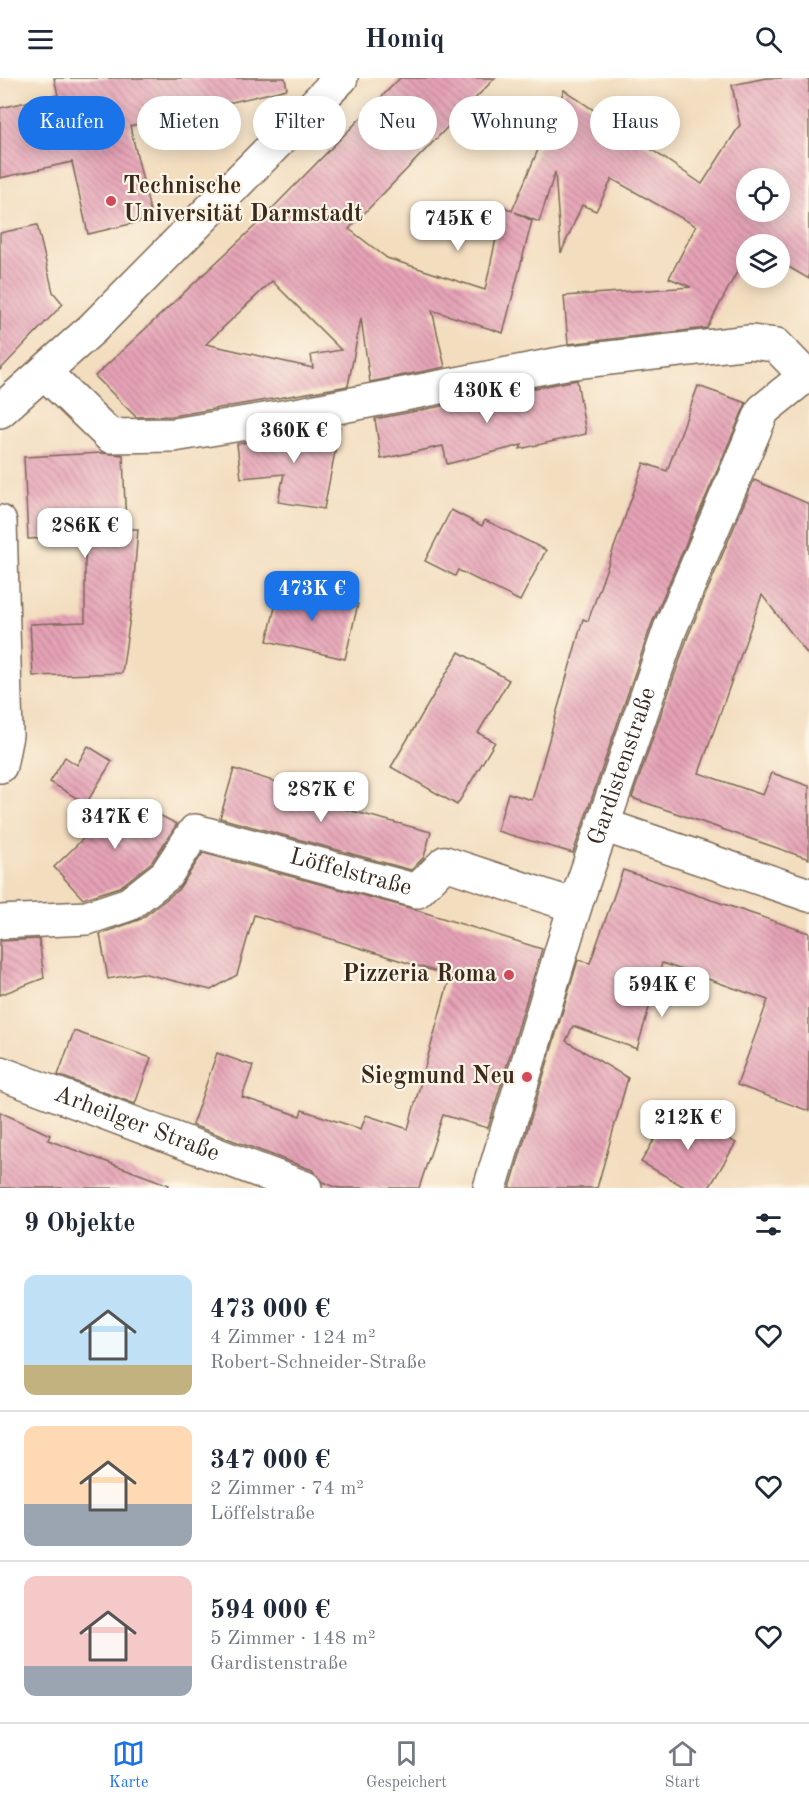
<!DOCTYPE html>
<html lang="de">
<head>
<meta charset="utf-8">
<style>
  body { margin:0; font-family:"Old Standard TT",serif; background:#f2f2f3; color:#1f2937; height:100vh; display:flex; flex-direction:column; font-size:22px; white-space:nowrap }
  * { box-sizing:border-box; margin:0 }
  p { font-size:20px; color:#747a83 }
  .icon { flex:none; width:33px; height:33px; fill:none; stroke:currentColor; stroke-width:2; stroke-linecap:round; stroke-linejoin:round }
  .map { position:relative; height:1110px; overflow:hidden }
  .drawer { display:flex; flex-direction:column; background:#fff; flex:1 }
  .drawer>* { flex:none }
  .guide { position:absolute; left:18px; top:18px; width:774px; height:54px; display:flex; gap:12px }
  .controls { position:absolute; left:736px; top:90px; display:grid; gap:12px }
  .controls a { display:grid; place-items:center; width:54px; height:54px; border-radius:50%; background:#fff; box-shadow:0 3px 15px #0003; font-size:30px }
  .price { position:absolute; translate:-50% -51px; padding:0 14px; border-radius:12px; background:#fff; color:#222; font-size:20px; line-height:39px; filter:drop-shadow(0 2px 3px #0008) }
  .price::after { content:''; position:absolute; left:50%; top:36px; width:18px; height:14px; margin-left:-9px; background:inherit; clip-path:polygon(0 0,100% 0,50% 100%) }
  .price.current { background:#1a73e8; color:#fff }
  ul { padding:0; list-style:none }
  li { display:flex; align-items:center; gap:18px; height:150px; padding:0 24px }
  li+li { border-top:2px solid #e0e1e3 }
  li span { display:grid; place-items:center; flex:none; width:168px; height:120px; border-radius:12px; color:#555 }
  li>.icon { margin-inline-start:auto }
  span .icon { width:72px; height:72px; fill:#fffc; stroke-width:1 }
  li b { font-size:26px }
  h2 { display:flex; justify-content:space-between; align-items:center; height:72px; padding:0 24px; font-size:26px }
  .chip { padding:0 21px; border-radius:27px; background:#fff; box-shadow:0 3px 15px #0003; font-size:21px; line-height:54px }
  .chip.current { background:#1a73e8; color:#fff }
  header { display:flex; justify-content:space-between; align-items:center; height:78px; padding:0 24px; background:#fff; font-size:27px; font-weight:800 }
  .dock { display:flex; justify-content:space-around; align-items:center; height:84px; border-top:2px solid #e0e1e3; background:#fff; font-size:16px; color:#747a83 }
  .dock a { display:grid; justify-items:center; gap:3px }
  .dock .current { color:#1a73e8 }
  .map>svg:first-child { display:block }
  .building { fill:url(#building-back-hatch); fill-rule:evenodd }
  .lines { fill:none; stroke-linecap:round; stroke-linejoin:round }
  .minor-casing { stroke:#7b6956; stroke-width:36 }
  .minor { stroke:#fff; stroke-width:33 }
  .poi-dot { fill:#d1495b; stroke:#fcf5e5; stroke-width:2 }
  .labels { text-anchor:middle; dominant-baseline:central; stroke-width:4.5; stroke-linejoin:round; paint-order:stroke }
  .poi-label { font-size:24px; font-weight:bold; fill:#3b2a1e; stroke:#fcf5e5; text-anchor:end }
  .street-label { font-size:24px; fill:#3b2a1e; stroke:#fcf5e5 }
</style>
</head>
<body>
<header><svg class="icon" aria-label="menu" viewBox="0 0 24 24"><path d="M4 6h16M4 12h16M4 18h16"/></svg>Homiq<svg class="icon" aria-label="search" viewBox="0 0 24 24"><circle cx="10" cy="10" r="6"/><path d="M15 15l6 6"/></svg></header>
<div class="map">
<svg width="809" height="1110" viewBox="0 0 809 1110">
  <defs>
    <pattern id="building-back-hatch" width="6" height="6" patternUnits="userSpaceOnUse" patternTransform="scale(1.5)"><rect width="6" height="6" fill="#e6a3b7"/><path d="M-1 5l2 2M0 0l6 6M5-1l2 2" fill="none" stroke="#bc8594"/></pattern>
  </defs>
  <rect width="100%" height="100%" fill="#fcf5e5"/>
  <filter id="ink" filterUnits="userSpaceOnUse"><feTurbulence type="fractalNoise" baseFrequency=".0167" numOctaves="2"/><feDisplacementMap in="SourceGraphic" scale="12" xChannelSelector="R" yChannelSelector="G"/><feConvolveMatrix kernelMatrix="1 2 1 2 8 2 1 2 1" color-interpolation-filters="sRGB"/></filter>
  <filter id="wash" filterUnits="userSpaceOnUse"><feTurbulence type="fractalNoise" baseFrequency=".008" numOctaves="4" result="noise"/><feDisplacementMap in="SourceGraphic" scale="24" xChannelSelector="R" yChannelSelector="G"/><feGaussianBlur stdDeviation="1.35" result="paint"/><feColorMatrix in="noise" values="0 0 0 0 0 0 0 0 0 0 0 0 0 0 0 0 0 1.4 0 .05"/><feComposite in="paint" operator="in"/></filter>
  <g filter="url(#wash)">
    <rect width="100%" height="100%" fill="#f3ddbf"/>
    <g id="blocks">
      <!-- building -->
      <g class="building">
        <polygon points="54,0 285,0 287,11 130,48 152,141 88,156 72,84 0,100 0,30 58,17"/>
        <path d="M 400,0 L 495,0 L 349,151 L 387,180 L 485,212 L 503,128 L 512,133 L 549,46 L 551,47 L 564,12 L 702,106 L 740,47 L 732,7 L 766,0 L 809,0 L 809,201 L 780,184 L 780,166 L 747,166 L 747,175 L 707,250 L 568,266 L 564,218 L 691,209 L 669,200 L 696,148 L 612,101 L 596,133 L 582,127 L 561,175 L 555,94 L 539,144 L 515,134 L 532,143 L 503,255 L 432,232 L 445,289 L 370,304 L 361,240 L 348,308 L 172,338 L 136,339 L 95,298 L 254,149 ZM 747,100 L 780,100 L 780,134 L 747,134 ZM 272,203 L 341,272 L 311,277 L 313,290 L 206,266 Z"/>
        <polygon points="37,147 53,214 63,226 0,292 0,155"/>
        <polygon points="577,302 586,356 520,371 522,367 447,386 443,368 381,381 375,341"/>
        <polygon points="698,308 746,325 652,545 573,775 497,753 508,715 532,722 583,541 588,543 644,385 667,393"/>
        <polygon points="340,348 324,431 278,424 284,396 241,400 237,366"/>
        <polygon points="102,375 123,377 126,451 138,451 132,525 122,595 33,598 30,546 85,544 85,458 28,461 24,379"/>
        <polygon points="754,402 809,426 809,578 762,517 699,695 763,717 772,695 809,708 809,781 632,720 688,558"/>
        <polygon points="451,432 482,448 485,442 546,472 520,523 458,492 455,498 425,483"/>
        <polygon points="280,508 358,526 345,581 267,563"/>
        <polygon points="459,574 509,602 478,655 495,664 457,727 391,689"/>
        <polygon points="88,668 112,683 86,726 50,704 65,679 77,687"/>
        <polygon points="234,691 286,707 284,715 431,754 424,779 411,792 220,740"/>
        <polygon points="121,724 140,727 177,746 152,784 120,809 83,821 54,789"/>
        <polygon points="203,775 410,830 542,871 488,1050 443,1037 419,1110 339,1110 322,1104 312,1092 192,1047 217,975 253,988 242,1019 300,1038 302,1032 361,1051 366,1037 408,1051 450,898 254,837 237,897 211,912 142,895 108,901 100,856 141,841 178,812"/>
        <polygon points="623,792 809,855 809,1033 737,1007 768,922 662,885 637,971 573,948 566,963 628,1000 597,1110 510,1110 578,882 590,885"/>
        <polygon points="39,861 44,900 0,917 0,863"/>
        <polygon points="74,953 151,980 135,1026 58,997"/>
        <polygon points="674,1028 736,1065 709,1110 686,1110 641,1084"/>
        <polygon points="0,1034 50,1057 48,1062 169,1107 168,1110 0,1110"/>
      </g>
    </g>
  </g>
  <g filter="url(#ink)">
    <use href="#blocks" fill-opacity="0" stroke="#7b6956" stroke-width="1.5"/>
    <g class="lines">
      <defs>
        <g id="minor">
          <polyline points="45,295 110,358 174,357 301,336 565,285 750,264 776,267 804,296"/>
          <polyline points="0,333 93,250 341,0"/>
          <polyline points="0,444 6,657 0,688"/>
          <polyline points="603,747 809,817"/>
          <path id="s1" d="M 0,844 L 87,840 L 129,826 L 166,797 L 195,753 L 417,813 L 445,785 L 575,828"/>
          <path id="s2" d="M 0,995 L 305,1110"/>
          <path id="s3" d="M 490,1110 L 575,828 L 670,551 L 763,332 L 809,295"/>
        </g>
      </defs>
      <!-- minor casing -->
      <use href="#minor" class="minor-casing"/>
      <!-- minor -->
      <use href="#minor" class="minor"/>
    </g>
  </g>
  <!-- markers -->
  <g class="poi-dot">
    <circle cx="111" cy="123" r="6"/>
    <circle cx="509" cy="897" r="6"/>
    <circle cx="527" cy="999" r="6"/>
  </g>
  <g class="labels">
    <!-- poi labels -->
    <g class="poi-label">
      <text x="123" y="109" text-anchor="start">Technische<tspan x="123" dy="28">Universität Darmstadt</tspan></text>
      <text x="497" y="897">Pizzeria Roma</text>
      <text x="515" y="999">Siegmund Neu</text>
    </g>
    <!-- street labels -->
    <g class="street-label">
      <text stroke="none"><textPath href="#s3" startOffset="442">Gardistenstraße</textPath></text>
      <text stroke="none"><textPath href="#s1" startOffset="392">Löffelstraße</textPath></text>
      <text stroke="none"><textPath href="#s2" startOffset="146">Arheilger Straße</textPath></text>
    </g>
  </g>
</svg>
<div class="controls">
<a><svg class="icon" aria-label="locate" viewBox="0 0 24 24"><circle cx="12" cy="12" r="6"/><path d="M12 2v4M12 18v4M2 12h4M18 12h4"/></svg></a>
<a><svg class="icon" aria-label="layers" viewBox="0 0 24 24"><path d="M12 4l9 5-9 5-9-5zM3 14l9 5 9-5"/></svg></a>
</div>
<b class="price" style="left:458px;top:174px">745K €</b>
<b class="price" style="left:487px;top:346px">430K €</b>
<b class="price" style="left:294px;top:386px">360K €</b>
<b class="price" style="left:85px;top:481px">286K €</b>
<b class="price current" style="left:312px;top:544px">473K €</b>
<b class="price" style="left:321px;top:745px">287K €</b>
<b class="price" style="left:115px;top:772px">347K €</b>
<b class="price" style="left:662px;top:940px">594K €</b>
<b class="price" style="left:688px;top:1073px">212K €</b>
<div class="guide">
<a class="chip current">Kaufen</a>
<a class="chip">Mieten</a>
<a class="chip">Filter</a>
<a class="chip">Neu</a>
<a class="chip">Wohnung</a>
<a class="chip">Haus</a>
</div>
</div>
<section class="drawer">
<h2>9 Objekte<svg class="icon" aria-label="filters" viewBox="0 0 24 24"><path d="M4 7h16M4 17h16"/><circle cx="9" cy="7" r="2"/><circle cx="15" cy="17" r="2"/></svg></h2>
<ul>
<li><span style="background:linear-gradient(#bfe0f5 75%,#c2b280 0)"><svg class="icon" aria-label="home" viewBox="0 0 24 24"><path d="M3 11l9-7 9 7M6 9v11h12V9"/></svg></span><div><b>473 000 €</b><p>4 Zimmer · 124 m²</p><p>Robert-Schneider-Straße</p></div><svg class="icon" aria-label="heart" viewBox="0 0 24 24"><path d="M12 20l-8-8c-3-5 5-10 8-4 3-6 11-1 8 4z"/></svg></li>
<li><span style="background:linear-gradient(#ffd9b3 65%,#9aa5b1 0)"><svg class="icon" aria-label="home" viewBox="0 0 24 24"><path d="M3 11l9-7 9 7M6 9v11h12V9"/></svg></span><div><b>347 000 €</b><p>2 Zimmer · 74 m²</p><p>Löffelstraße</p></div><svg class="icon" aria-label="heart" viewBox="0 0 24 24"><path d="M12 20l-8-8c-3-5 5-10 8-4 3-6 11-1 8 4z"/></svg></li>
<li><span style="background:linear-gradient(#f6c9c9 75%,#9aa5b1 0)"><svg class="icon" aria-label="home" viewBox="0 0 24 24"><path d="M3 11l9-7 9 7M6 9v11h12V9"/></svg></span><div><b>594 000 €</b><p>5 Zimmer · 148 m²</p><p>Gardistenstraße</p></div><svg class="icon" aria-label="heart" viewBox="0 0 24 24"><path d="M12 20l-8-8c-3-5 5-10 8-4 3-6 11-1 8 4z"/></svg></li>
</ul>
</section>
<nav class="dock">
<a class="current"><svg class="icon" aria-label="map" viewBox="0 0 24 24"><path d="M3 6l6-2 6 2 6-2v14l-6 2-6-2-6 2zM9 4v14M15 6v14"/></svg>Karte</a>
<a><svg class="icon" aria-label="saved" viewBox="0 0 24 24"><path d="M7 4h10v16l-5-4-5 4z"/></svg>Gespeichert</a>
<a><svg class="icon" aria-label="home" viewBox="0 0 24 24"><path d="M3 11l9-7 9 7M6 9v11h12V9"/></svg>Start</a>
</nav>
</body>
</html>
